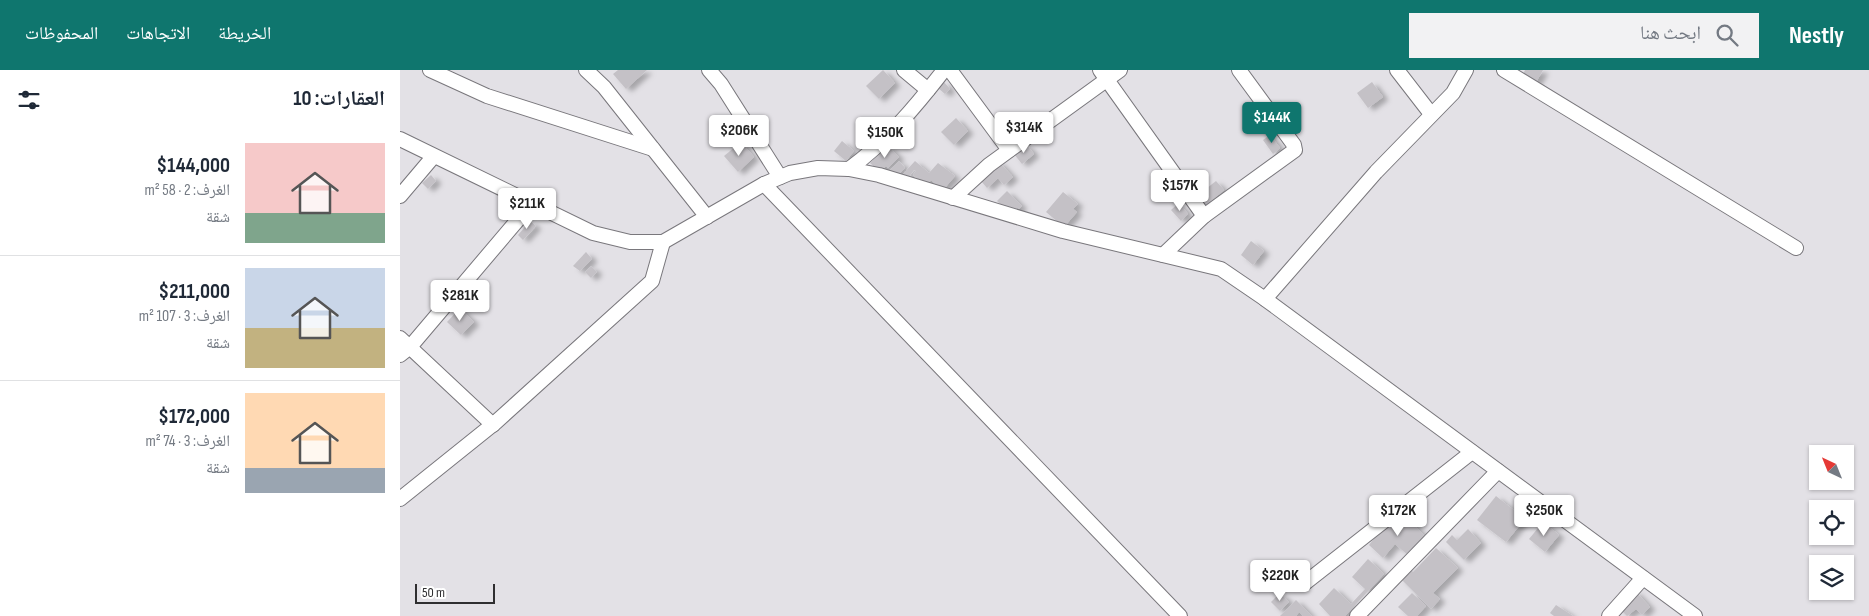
<!DOCTYPE html>
<html lang="ar">
<head>
<meta charset="utf-8">
<style>
  body { margin:0; font-family:"Sofia Sans Condensed","Noto Naskh Arabic",sans-serif; background:#f2f2f3; color:#1f2937; direction:rtl; height:100vh; display:flex; flex-direction:column; font-size:19px; white-space:nowrap }
  * { box-sizing:border-box; margin:0 }
  p { font-size:16px; color:#747a83 }
  .icon { flex:none; width:28px; height:28px; fill:none; stroke:currentColor; stroke-width:2; stroke-linecap:round; stroke-linejoin:round }
  .map { position:relative; flex:1; overflow:hidden; direction:ltr }
  .details { display:flex; flex-direction:column; background:#fff; width:400px }
  .details>* { flex:none }
  .needle { width:32px; rotate:317deg }
  .fabs { position:absolute; left:1409px; top:375px; display:grid; gap:10px }
  .fabs a { display:grid; place-items:center; width:45px; height:45px; border-radius:0px; background:#fff; box-shadow:0 1px 4px #0004; font-size:25px }
  .scale { position:absolute; left:15px; bottom:12px; width:80px; box-sizing:border-box; padding-left:5px; border:2px solid #2f2e30; border-top:0; font-size:14px; line-height:18px; white-space:nowrap; color:#2f2e30; -webkit-text-stroke:4px #fff; paint-order:stroke }
  .price { position:absolute; translate:-50% -42px; padding:0 11px; border-radius:5px; background:#fff; color:#222; font-size:16px; line-height:32px; filter:drop-shadow(0 1px 2px #0008) }
  .price::after { content:''; position:absolute; left:50%; top:30px; width:15px; height:11px; margin-left:-8px; background:inherit; clip-path:polygon(0 0,100% 0,50% 100%) }
  .price.on { background:#0f766e; color:#fff }
  ul { padding:0; list-style:none }
  li { display:flex; align-items:center; gap:15px; height:125px; padding:0 15px }
  li+li { border-top:1px solid #e0e1e3 }
  li span { display:grid; place-items:center; flex:none; width:140px; height:100px; border-radius:0px; color:#555 }
  li>.icon { margin-inline-start:auto }
  span .icon { width:60px; height:60px; fill:#fffc; stroke-width:1 }
  li b { font-size:21px }
  h2 { display:flex; justify-content:space-between; align-items:center; height:60px; padding:0 15px; font-size:21px }
  header { display:flex; align-items:center; gap:30px; box-sizing:border-box; height:70px; padding:0 25px; background:#0f766e; color:#fff }
  header strong { font-size:24px }
  nav { display:flex; gap:28px; margin-inline-start:auto; font-size:18px }
  .search { width:350px; height:45px; background:#f2f2f3; display:flex; align-items:center; gap:12px; box-sizing:border-box; padding:0 18px; border-radius:0px; color:#747a83; font-size:19px }
  main { display:flex; flex:1; min-height:0 }
  .map>svg:first-child { display:block }
  .building { fill:#c4c1c6; filter:url(#shadow) }
  .lines { fill:none; stroke-linecap:round; stroke-linejoin:round }
  .minor-casing { stroke:#79777c; stroke-width:16 }
  .minor { stroke:#fff; stroke-width:14 }
</style>
</head>
<body>
<header>
<strong>Nestly</strong>
<div class="search"><svg class="icon" aria-label="search" viewBox="0 0 24 24"><circle cx="10" cy="10" r="6"/><path d="M15 15l6 6"/></svg>ابحث هنا</div>
<nav><a>الخريطة</a><a>الاتجاهات</a><a>المحفوظات</a></nav>
</header>
<main>
<div class="map">
<svg width="1469" height="546" viewBox="0 0 1469 546">
  <defs>
    <filter id="shadow"><feDropShadow dx="5.5" dy="3" stdDeviation="2.5" flood-color="#0004"/></filter>
  </defs>
  <rect width="100%" height="100%" fill="#e3e1e6"/>
  <!-- building -->
  <g class="building">
    <polygon points="218,0 247,0 226,19 213,4"/>
    <polygon points="483,0 495,13 479,29 466,16"/>
    <polygon points="1125,0 1143,0 1135,14 1122,6"/>
    <polygon points="544,12 550,19 545,24 538,18"/>
    <polygon points="972,12 983,27 968,38 957,23"/>
    <polygon points="556,48 568,61 554,75 541,62"/>
    <polygon points="870,65 880,78 873,84 863,70"/>
    <polygon points="442,71 454,81 446,91 434,81"/>
    <polygon points="341,72 354,87 338,102 324,86"/>
    <polygon points="626,74 634,84 622,94 614,84"/>
    <polygon points="488,76 499,87 488,98 486,96 480,102 470,93"/>
    <polygon points="499,91 505,98 495,108 488,102"/>
    <polygon points="515,91 529,103 538,93 555,106 543,120 531,110 526,116 513,105 516,101 514,100 508,108 503,104"/>
    <polygon points="598,91 613,107 604,115 598,108 587,118 581,111 593,101 590,98"/>
    <polygon points="31,105 36,111 28,119 22,113"/>
    <polygon points="816,111 824,120 805,136 797,126"/>
    <polygon points="607,121 622,136 612,146 597,131"/>
    <polygon points="663,122 678,134 673,139 677,142 664,157 646,142"/>
    <polygon points="779,133 788,144 781,151 771,140"/>
    <polygon points="130,151 136,156 123,170 118,165"/>
    <polygon points="851,171 864,181 853,195 841,185"/>
    <polygon points="186,182 192,189 180,201 173,196"/>
    <polygon points="191,196 197,202 191,208 185,202"/>
    <polygon points="60,238 74,252 61,265 47,252"/>
    <polygon points="1096,426 1125,449 1106,472 1077,450"/>
    <polygon points="1002,443 1026,467 1009,486 995,474 983,488 969,475 980,461"/>
    <polygon points="1143,452 1159,465 1145,482 1129,469"/>
    <polygon points="1068,459 1081,473 1064,490 1046,472 1052,465 1057,470"/>
    <polygon points="1036,478 1058,498 1033,523 1040,529 1031,539 1000,508 1009,498 1013,502"/>
    <polygon points="968,489 984,504 945,546 930,546 919,534 934,518 951,534 965,519 952,507"/>
    <polygon points="1235,521 1250,537 1242,545 1236,539 1227,546 1218,537"/>
    <polygon points="880,523 889,532 880,541 871,532"/>
    <polygon points="1012,523 1026,536 1017,546 1008,546 998,537"/>
    <polygon points="896,530 912,546 903,546 899,542 896,546 880,546"/>
    <polygon points="1156,535 1173,546 1154,546 1150,543"/>
  </g>
  <g class="lines">
    <defs>
      <g id="minor">
        <polyline points="30,0 87,26 253,79"/>
        <polyline points="186,0 204,17 307,147"/>
        <polyline points="309,0 321,14 380,107"/>
        <polyline points="504,0 528,20"/>
        <polyline points="550,0 609,80"/>
        <polyline points="700,0 804,146"/>
        <polyline points="997,0 1031,44"/>
        <polyline points="1104,0 1396,178"/>
        <polyline points="0,69 193,163 230,172 263,172 364,114 390,103 418,98 449,99 479,105 663,161 821,199 865,229 1295,546"/>
        <path d="M 449,99 C 486,72 516,36 544,0"/>
        <polyline points="364,114 780,546"/>
        <polyline points="0,126 33,87"/>
        <polyline points="553,128 589,95 720,0"/>
        <polyline points="763,185 804,146 895,80 894,75 839,0"/>
        <polyline points="865,229 976,102 1053,23 1066,0"/>
        <polyline points="0,268 93,355"/>
        <polyline points="0,285 10,277 133,132"/>
        <polyline points="0,429 96,352 252,211 263,172"/>
        <polyline points="905,513 1072,382"/>
        <polyline points="957,546 1098,401"/>
        <polyline points="1209,546 1243,508"/>
      </g>
    </defs>
    <!-- minor casing -->
    <use href="#minor" class="minor-casing"/>
    <!-- minor -->
    <use href="#minor" class="minor"/>
  </g>
</svg>
<div class="fabs">
<a><svg class="needle" viewBox="-14 -14 28 28"><path d="M0-13l5 13h-10z" fill="#e53935"/><path d="M0 13l5-13h-10z" fill="#747a83"/></svg></a>
<a><svg class="icon" aria-label="locate" viewBox="0 0 24 24"><circle cx="12" cy="12" r="6"/><path d="M12 2v4M12 18v4M2 12h4M18 12h4"/></svg></a>
<a><svg class="icon" aria-label="layers" viewBox="0 0 24 24"><path d="M12 4l9 5-9 5-9-5zM3 14l9 5 9-5"/></svg></a>
</div>
<div class="scale">50 m</div>
<b class="price on" style="left:872px;top:74px">$144K</b>
<b class="price" style="left:624px;top:84px">$314K</b>
<b class="price" style="left:339px;top:87px">$206K</b>
<b class="price" style="left:485px;top:89px">$150K</b>
<b class="price" style="left:780px;top:142px">$157K</b>
<b class="price" style="left:127px;top:160px">$211K</b>
<b class="price" style="left:60px;top:252px">$281K</b>
<b class="price" style="left:998px;top:467px">$172K</b>
<b class="price" style="left:1144px;top:467px">$250K</b>
<b class="price" style="left:880px;top:532px">$220K</b>
</div>
<section class="details">
<h2>العقارات: 10<svg class="icon" aria-label="filters" viewBox="0 0 24 24"><path d="M4 7h16M4 17h16"/><circle cx="9" cy="7" r="2"/><circle cx="15" cy="17" r="2"/></svg></h2>
<ul>
<li><span style="background:linear-gradient(#f6c9c9 70%,#7fa58c 0)"><svg class="icon" aria-label="home" viewBox="0 0 24 24"><path d="M3 11l9-7 9 7M6 9v11h12V9"/></svg></span><div><b>$144,000</b><p>الغرف: 2 · 58 m²</p><p>شقة</p></div></li>
<li><span style="background:linear-gradient(#c9d6e8 60%,#c2b280 0)"><svg class="icon" aria-label="home" viewBox="0 0 24 24"><path d="M3 11l9-7 9 7M6 9v11h12V9"/></svg></span><div><b>$211,000</b><p>الغرف: 3 · 107 m²</p><p>شقة</p></div></li>
<li><span style="background:linear-gradient(#ffd9b3 75%,#9aa5b1 0)"><svg class="icon" aria-label="home" viewBox="0 0 24 24"><path d="M3 11l9-7 9 7M6 9v11h12V9"/></svg></span><div><b>$172,000</b><p>الغرف: 3 · 74 m²</p><p>شقة</p></div></li>
</ul>
</section>
</main>
</body>
</html>
